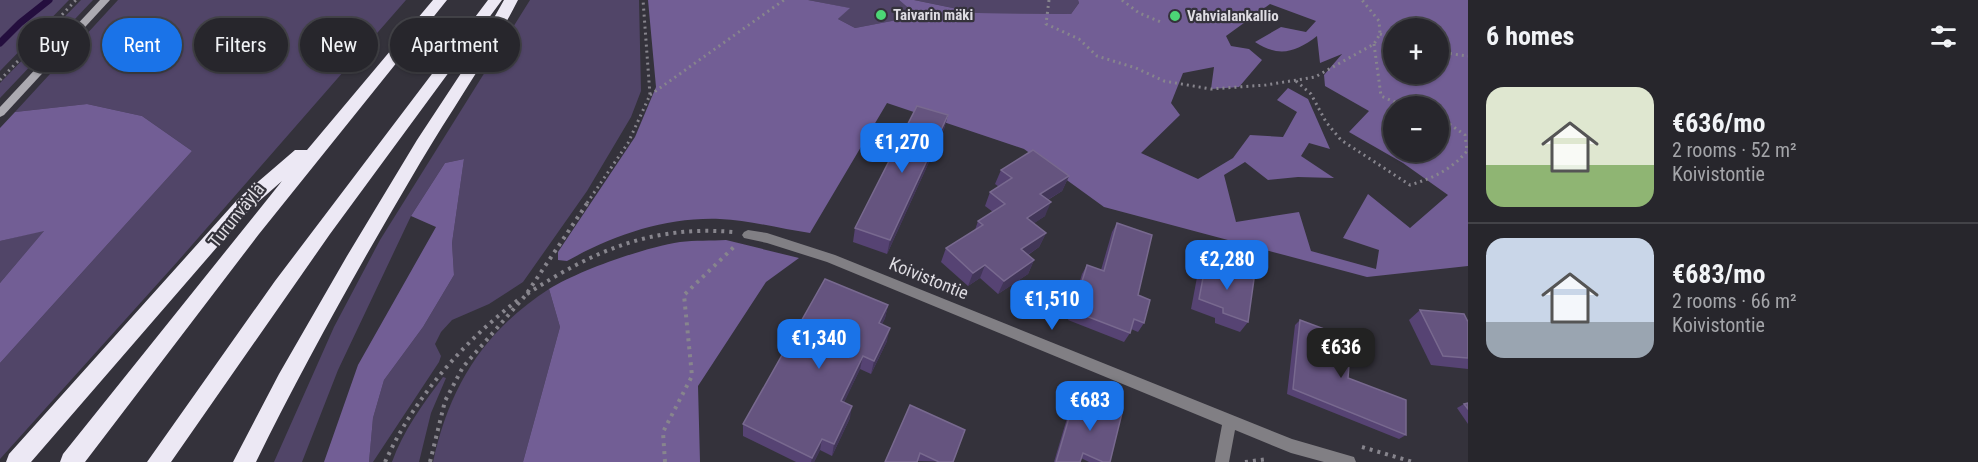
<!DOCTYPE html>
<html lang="en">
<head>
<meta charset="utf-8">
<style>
  body { margin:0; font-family:"Roboto Condensed",sans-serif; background:#333238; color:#f1f3f6; height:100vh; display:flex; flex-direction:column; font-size:22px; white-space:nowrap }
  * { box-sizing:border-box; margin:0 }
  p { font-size:20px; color:#a4a5a9 }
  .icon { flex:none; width:33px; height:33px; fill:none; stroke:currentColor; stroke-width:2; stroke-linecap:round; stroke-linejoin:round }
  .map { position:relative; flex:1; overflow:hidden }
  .panel { display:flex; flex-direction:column; background:#27262c; width:510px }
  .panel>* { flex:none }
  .hud { position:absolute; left:18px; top:18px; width:570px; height:54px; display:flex; gap:12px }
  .tools { position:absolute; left:1383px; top:18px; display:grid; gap:12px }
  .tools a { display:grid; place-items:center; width:66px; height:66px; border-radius:50%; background:#27262c; box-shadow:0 2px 4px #0004,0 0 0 2px #434348; font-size:30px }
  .price { position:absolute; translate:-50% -51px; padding:0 14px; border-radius:12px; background:#1a73e8; color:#fff; font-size:20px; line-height:39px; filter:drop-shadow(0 2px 3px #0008) }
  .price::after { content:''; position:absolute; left:50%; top:36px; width:18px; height:14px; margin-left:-9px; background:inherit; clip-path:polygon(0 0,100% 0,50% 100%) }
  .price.current { background:#222; color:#fff }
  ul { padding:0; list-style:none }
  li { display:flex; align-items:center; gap:18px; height:150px; padding:0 18px }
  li+li { border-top:2px solid #434348 }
  li span { display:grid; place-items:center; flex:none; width:168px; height:120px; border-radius:18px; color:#555 }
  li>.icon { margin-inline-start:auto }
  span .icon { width:72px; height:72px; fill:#fffc; stroke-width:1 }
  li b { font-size:26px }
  h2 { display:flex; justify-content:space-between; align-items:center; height:72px; padding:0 18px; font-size:26px }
  .tag { padding:0 21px; border-radius:27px; background:#27262c; box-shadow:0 2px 4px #0004,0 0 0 2px #434348; font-size:21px; line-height:54px }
  .tag.current { background:#1a73e8; color:#fff }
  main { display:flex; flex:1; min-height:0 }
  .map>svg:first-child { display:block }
  .green { fill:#514568 }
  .forest { fill:#725e95; fill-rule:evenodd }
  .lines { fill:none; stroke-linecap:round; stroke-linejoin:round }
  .stream { stroke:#240e3e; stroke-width:7 }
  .path-far1 { stroke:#87858d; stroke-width:3; stroke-dasharray:2 4; stroke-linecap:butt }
  .path { stroke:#87858d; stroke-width:4; stroke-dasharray:3 5; stroke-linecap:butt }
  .minor { fill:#817f84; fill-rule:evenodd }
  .secondary { fill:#acaab1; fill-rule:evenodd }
  .motorway { fill:#ece8f4; fill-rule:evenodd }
  .wall { fill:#564373 }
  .shaded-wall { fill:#423658 }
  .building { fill:#65547f; stroke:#78698f; stroke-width:1.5 }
  .poi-dot { fill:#4cd676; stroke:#34323b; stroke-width:2 }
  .labels { text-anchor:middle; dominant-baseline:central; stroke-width:4.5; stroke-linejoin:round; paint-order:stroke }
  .far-poi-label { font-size:15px; font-weight:bold; fill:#dedce2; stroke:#34323b; text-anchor:start }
  .street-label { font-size:18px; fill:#dedce2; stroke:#34323b }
</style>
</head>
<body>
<main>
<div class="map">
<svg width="1468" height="462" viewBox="0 0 1468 462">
  <rect width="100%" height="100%" fill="#34323b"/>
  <!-- green -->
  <g class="green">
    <polygon points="0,0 69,0 0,71"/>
    <polygon points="81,0 93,0 0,98 0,83"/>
    <polygon points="118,0 406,0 178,261 0,459 0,363 192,151 142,116 87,104 15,112"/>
    <polygon points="530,0 639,0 641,91 631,117 587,191 523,282 489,304 452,320 441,332 435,344 441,356 439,362 373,462 369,462 373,418 384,380 423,327 454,275 452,243 464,159 445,163 411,216 338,370 302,462 274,462 334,327 380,240"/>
    <polygon points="808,0 899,0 919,16 855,28 838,19 849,8"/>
    <polygon points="914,0 1078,0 1079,3 1071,14 977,13"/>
    <polygon points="45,230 0,283 0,241"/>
    <path d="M 549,289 L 560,327 L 523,462 L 433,462 C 449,387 484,331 549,289 Z"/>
    <path d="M 443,377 L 446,378 L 431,413 L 419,462 L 392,462 C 403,431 423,404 443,377 Z"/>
  </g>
  <!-- forest -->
  <g class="forest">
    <path d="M 648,0 L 808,0 L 850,8 L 838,19 L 855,28 L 918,16 L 899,0 L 914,0 L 977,13 L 1071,14 L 1079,3 L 1078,0 L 1468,0 L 1468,266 L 1367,277 L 1104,207 L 1024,149 L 887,103 L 810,233 C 781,229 749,220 720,219 C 665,217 614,235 567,261 L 558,260 L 558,252 L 635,137 L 656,87 ZM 1270,4 L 1316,21 L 1306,32 L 1281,27 L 1255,42 C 1279,58 1296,52 1317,36 L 1320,63 L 1342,54 L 1324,75 L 1325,86 L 1369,111 L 1349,132 L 1403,163 L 1448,195 L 1410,228 L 1368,194 L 1343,238 L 1379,250 L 1376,269 L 1311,251 L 1299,212 L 1236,222 L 1224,175 L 1245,162 L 1268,180 L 1298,177 L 1334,178 L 1301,156 L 1309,143 L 1330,149 L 1308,99 L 1288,88 L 1277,100 L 1297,112 L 1283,137 L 1250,135 L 1233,158 L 1198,179 L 1141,153 L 1180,115 L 1171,103 L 1183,73 L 1214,67 L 1211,89 L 1239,87 L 1262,60 L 1249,49 L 1231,46 L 1226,36 ZM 1394,28 L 1438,28 L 1438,74 L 1394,74 ZM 1394,106 L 1438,106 L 1438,152 L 1394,152 Z"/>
    <polygon points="87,104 142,116 192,151 0,363 0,283 44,231 0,241 0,128 15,112"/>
    <polygon points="464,159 452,243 454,275 423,327 384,380 373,418 369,462 324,462 358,365 436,227 411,216 445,163"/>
    <path d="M 726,240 L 799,258 L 766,282 L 698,386 L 700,462 L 523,462 L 560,327 L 549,289 C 580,270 643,248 680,242 C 695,240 711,241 726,240 Z"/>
  </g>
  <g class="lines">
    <!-- stream -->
    <polyline class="stream" points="0,43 20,23 49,0"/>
    <!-- path-far1 -->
    <g class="path-far1">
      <polyline points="1049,0 1046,24 1079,39 1097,56 1136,68 1164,81 1211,89 1266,85 1315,77 1374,44 1380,34 1379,21 1362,0"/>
      <polyline points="1122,0 1139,13 1161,22"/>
      <polyline points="1380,34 1394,39"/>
      <polyline points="1374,44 1381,96 1404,106"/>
      <polyline points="1438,52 1468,56"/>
      <polyline points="0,80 76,0"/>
      <path d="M 1296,81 L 1311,94 L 1326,122 L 1341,140 L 1410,185 C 1433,178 1451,170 1467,151 L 1465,135 L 1438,116"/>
      <polyline points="650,95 784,0"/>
      <polyline points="587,203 628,143 650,95 643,0"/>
    </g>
    <!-- path -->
    <g class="path">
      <path d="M 527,294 C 593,251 652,225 733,232"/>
      <polyline points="1362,447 1413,462"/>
      <path d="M 385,462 C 414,398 463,342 518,300"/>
      <polyline points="430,462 445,401 463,367 525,296 588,202"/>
      <polyline points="665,462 663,432 692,376 684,295 736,245"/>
      <polyline points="1245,462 1268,459"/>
    </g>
    <!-- minor -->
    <polygon class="minor" points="748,230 767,233 835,255 1292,439 1354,457 1356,462 1324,462 1291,453 1235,430 1229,462 1215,462 1222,425 827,262 767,243 744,238 742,235 744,232"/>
    <!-- secondary -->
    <polygon class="secondary" points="100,0 110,0 4,115 0,117 0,107"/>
    <!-- motorway -->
    <g class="motorway">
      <polygon points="433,0 447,0 259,234 85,462 60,462 63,454 282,181 250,209 31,462 6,462 9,454 238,199 295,150 307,150"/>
      <polygon points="488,0 502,0 330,234 171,462 147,462 275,281"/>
      <path d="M 504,0 L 518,0 C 489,57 452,109 420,163 C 362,261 306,360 256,462 L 233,462 L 279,374 L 347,256 L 417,140 L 473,55 Z"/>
    </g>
  </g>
  <!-- wall -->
  <g class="wall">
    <polygon points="948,115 944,129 887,254 853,242 855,228"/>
    <polygon points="1001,170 1069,176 1062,191 1048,200 1045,216 1034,223 1046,233 1039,247 1028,255 1034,260 1028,274 998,294 980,278 968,286 941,262 946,248 975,230 978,221 993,212 985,206 990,192 999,187 995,184"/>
    <polygon points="1117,223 1138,295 1144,323 1138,332 1131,329 1130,333 1124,342 1068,320 1082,274 1087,265 1101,270 1112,232"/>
    <polygon points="1206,262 1248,322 1240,332 1215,323 1215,318 1191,309 1198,272"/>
    <polygon points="888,305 885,318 882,324 887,341 871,374 860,369 844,402 850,418 832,456 820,450 814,462 796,462 743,436 743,424"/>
    <polygon points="1420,310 1468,322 1468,369 1431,365 1409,320"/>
    <polygon points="1300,320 1348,378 1406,435 1399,439 1287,394 1295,325"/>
    <polygon points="1076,394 1110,462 1089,462 1081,458 1080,462 1054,462 1073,398"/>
    <polygon points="1468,403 1468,424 1457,408 1464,404"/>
    <polygon points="910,405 953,462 917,461"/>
  </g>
  <!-- shaded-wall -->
  <g class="shaded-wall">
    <polygon points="948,115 944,129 887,254 890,240"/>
    <polygon points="1069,176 1062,191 1034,208 1040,194"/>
    <polygon points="1051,202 1045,216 1021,232 1027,218"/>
    <polygon points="1046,233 1039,247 1015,263 1021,249"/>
    <polygon points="1034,260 1028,274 998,294 1004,281"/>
    <polygon points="985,265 980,278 968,286 973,273"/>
    <polygon points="888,305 885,318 876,336 879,323"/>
    <polygon points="890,328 887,341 871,374 874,361"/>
    <polygon points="863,356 860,369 839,413 841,401"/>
    <polygon points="852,406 850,418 832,456 834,444"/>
    <polygon points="822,439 820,450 814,462 811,462 812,458"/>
  </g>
  <!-- building -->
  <g class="building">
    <polygon points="917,106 948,115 890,240 855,228"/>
    <polygon points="1033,150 1069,176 1040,194 1051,202 1027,218 1046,233 1021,249 1034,260 1004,281 985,265 973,273 946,248 983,225 978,221 1005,204 990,192 1012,178 1001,170"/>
    <polygon points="1117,223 1152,235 1138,295 1150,300 1144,323 1134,319 1130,333 1073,311 1087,265 1104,271"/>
    <polygon points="1206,262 1254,279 1248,322 1223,313 1223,308 1199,299"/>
    <polygon points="825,279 888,305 879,323 890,328 874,361 863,356 841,401 852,406 834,444 822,439 812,458 743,424"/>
    <polygon points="1420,310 1464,314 1468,322 1468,358 1443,356"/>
    <polygon points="1300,320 1351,339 1348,378 1406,400 1406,435 1293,389"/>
    <polygon points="1076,394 1122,413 1110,462 1103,462 1083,453 1080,462 1056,462"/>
    <polygon points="1468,403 1468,409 1464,404"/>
    <polygon points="910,405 965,430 953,462 939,462 920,453 917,462 885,462"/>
  </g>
  <!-- markers -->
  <g class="poi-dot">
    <circle cx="881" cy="15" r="6"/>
    <circle cx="1175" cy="16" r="6"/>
  </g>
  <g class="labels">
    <!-- far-poi labels -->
    <g class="far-poi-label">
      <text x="893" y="15">Taivarin mäki</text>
      <text x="1187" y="16">Vahvialankallio</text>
    </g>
    <!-- street labels -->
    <g class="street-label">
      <text transform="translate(236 215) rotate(-51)">Turunväylä</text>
      <text transform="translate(929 278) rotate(22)">Koivistontie</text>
    </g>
  </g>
</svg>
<div class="tools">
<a>+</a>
<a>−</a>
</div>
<b class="price" style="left:902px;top:174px">€1,270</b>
<b class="price" style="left:1227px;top:291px">€2,280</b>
<b class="price" style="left:1052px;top:331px">€1,510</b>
<b class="price" style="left:819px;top:370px">€1,340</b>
<b class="price current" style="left:1341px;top:379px">€636</b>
<b class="price" style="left:1090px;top:432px">€683</b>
<div class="hud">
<a class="tag">Buy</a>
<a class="tag current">Rent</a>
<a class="tag">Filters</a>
<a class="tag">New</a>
<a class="tag">Apartment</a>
</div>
</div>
<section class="panel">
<h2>6 homes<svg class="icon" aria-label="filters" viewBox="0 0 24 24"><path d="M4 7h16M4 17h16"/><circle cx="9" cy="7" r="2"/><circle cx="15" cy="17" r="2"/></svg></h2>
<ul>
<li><span style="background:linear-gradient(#dfe7d0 65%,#8fb573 0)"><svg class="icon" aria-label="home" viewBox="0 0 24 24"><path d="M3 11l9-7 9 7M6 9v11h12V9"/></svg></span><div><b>€636/mo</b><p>2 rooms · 52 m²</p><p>Koivistontie</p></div></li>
<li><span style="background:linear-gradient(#c9d6e8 70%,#9aa5b1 0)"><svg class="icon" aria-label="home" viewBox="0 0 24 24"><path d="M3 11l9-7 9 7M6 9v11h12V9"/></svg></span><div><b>€683/mo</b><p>2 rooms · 66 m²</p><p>Koivistontie</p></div></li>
</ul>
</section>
</main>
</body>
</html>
